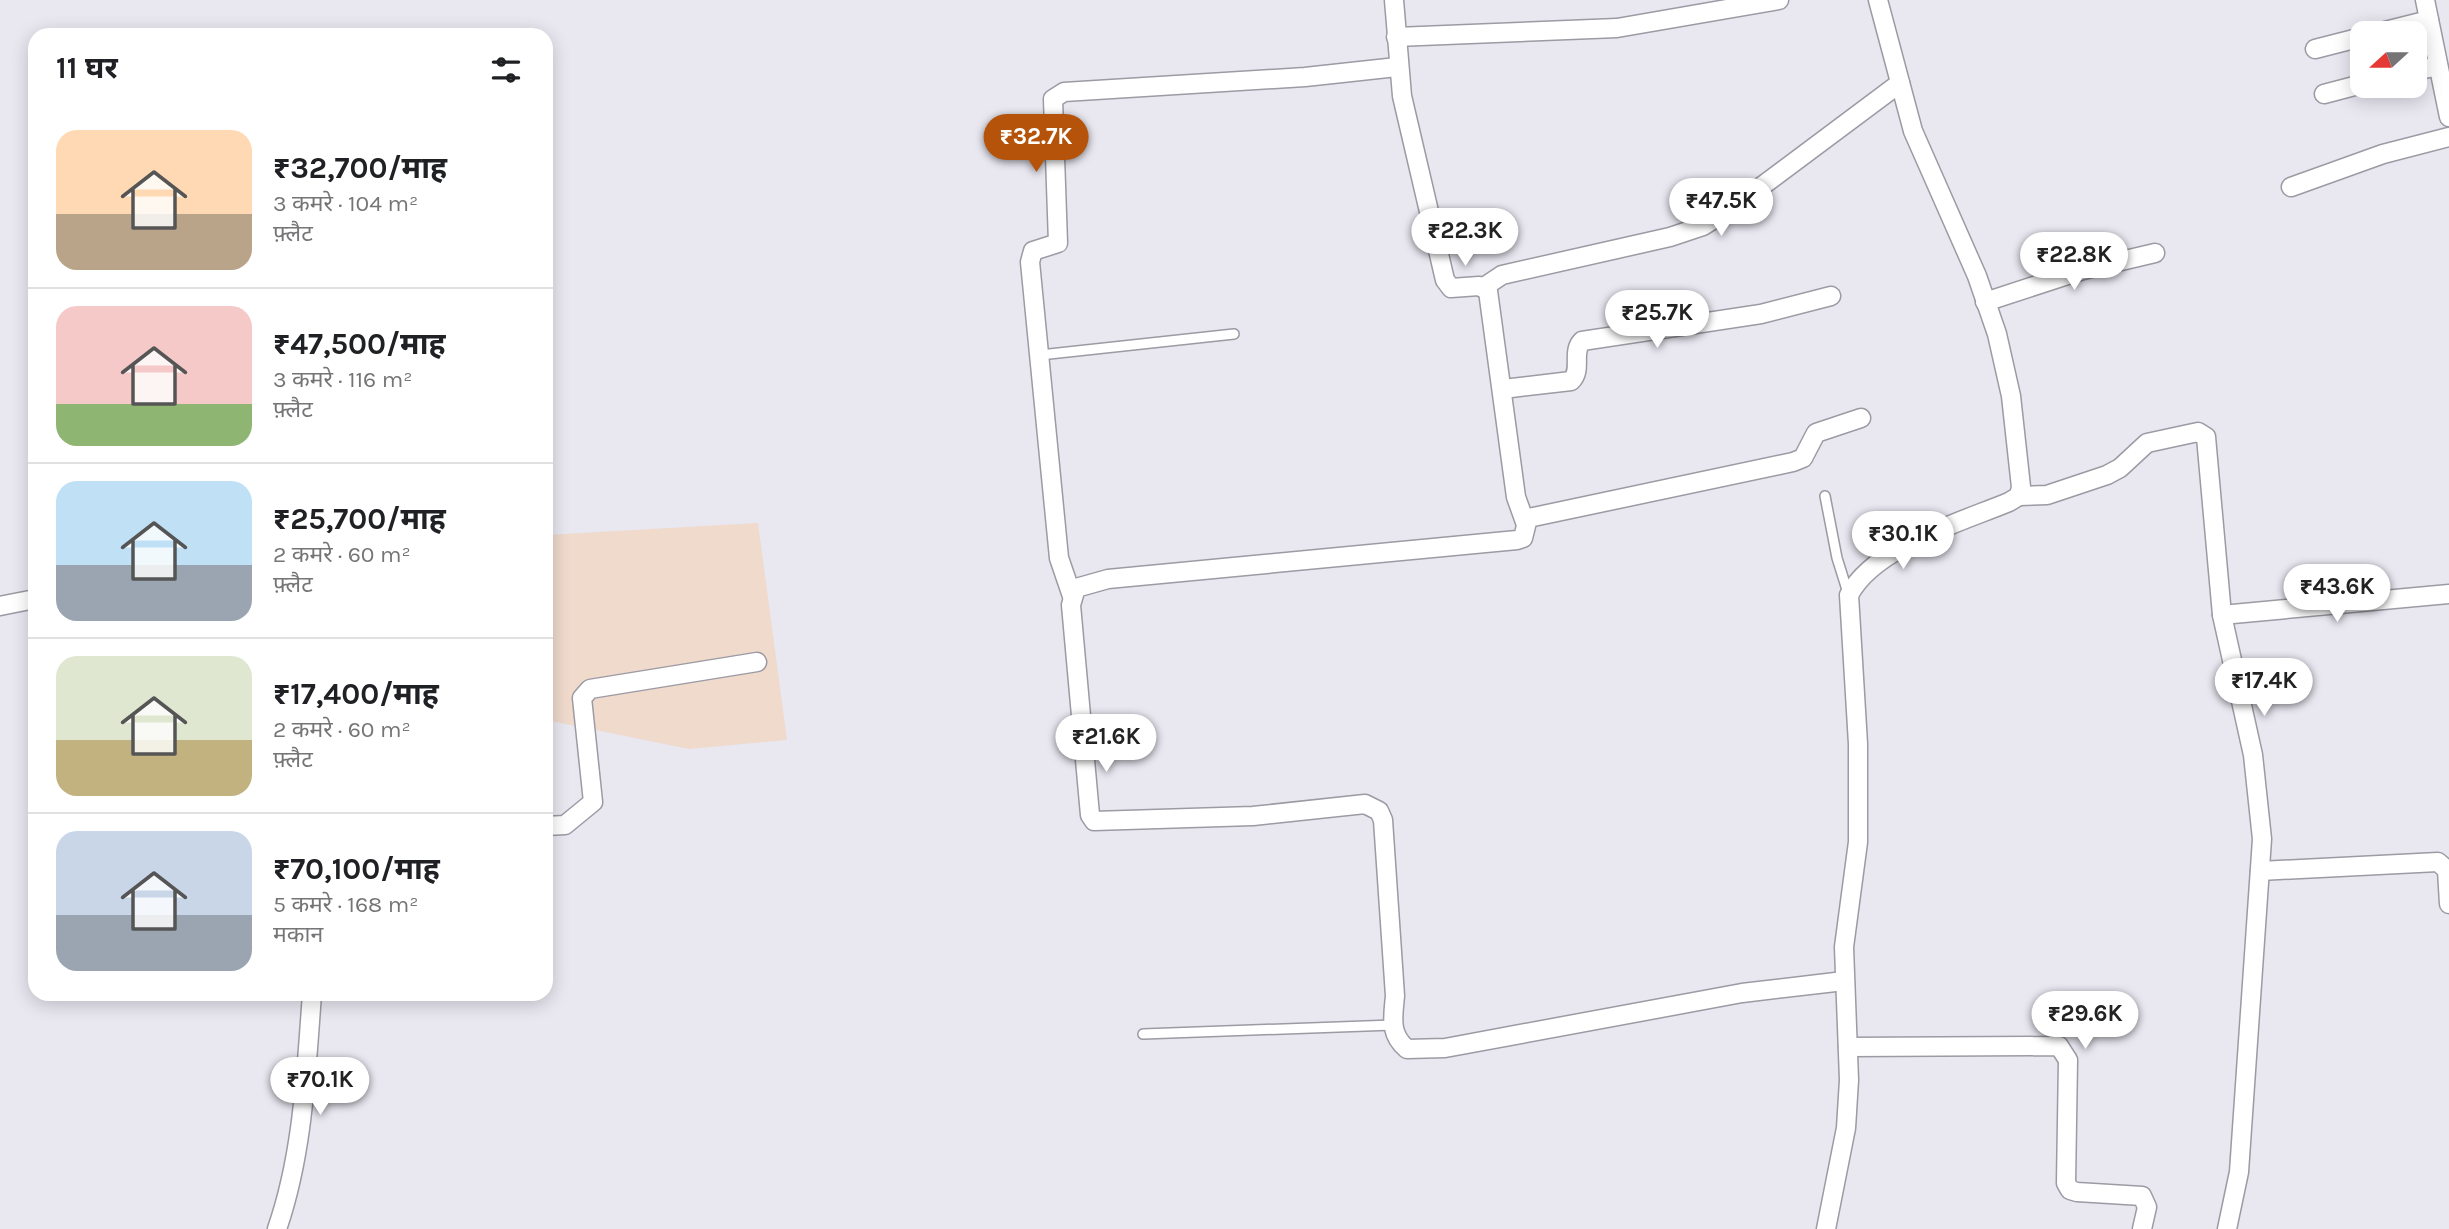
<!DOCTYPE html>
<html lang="hi">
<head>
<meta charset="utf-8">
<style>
  body { margin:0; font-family:Karla,"Noto Sans Devanagari",sans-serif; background:#f6f6f6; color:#202124; height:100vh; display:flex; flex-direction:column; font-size:26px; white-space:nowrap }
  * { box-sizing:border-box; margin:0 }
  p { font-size:23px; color:#757577 }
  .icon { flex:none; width:38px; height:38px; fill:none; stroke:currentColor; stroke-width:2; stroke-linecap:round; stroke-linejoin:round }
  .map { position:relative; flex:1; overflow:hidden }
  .sheet { position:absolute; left:28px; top:28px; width:525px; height:973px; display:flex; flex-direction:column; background:#fff; border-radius:21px; box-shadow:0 4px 18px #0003 }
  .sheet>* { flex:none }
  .needle { width:46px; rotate:249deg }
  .tools { position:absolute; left:2350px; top:21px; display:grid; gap:14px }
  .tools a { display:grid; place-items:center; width:77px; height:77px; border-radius:14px; background:#fff; box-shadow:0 4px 18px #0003; font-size:35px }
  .price { position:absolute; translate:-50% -60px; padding:0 16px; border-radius:24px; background:#fff; color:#222; font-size:23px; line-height:46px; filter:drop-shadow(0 2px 4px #0008) }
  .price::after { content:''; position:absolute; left:50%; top:42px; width:21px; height:16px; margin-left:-10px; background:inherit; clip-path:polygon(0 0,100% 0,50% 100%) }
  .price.on { background:#b45309; color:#fff }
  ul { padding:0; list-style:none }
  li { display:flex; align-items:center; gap:21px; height:175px; padding:0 28px }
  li+li { border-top:2px solid #e0e0e0 }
  li span { display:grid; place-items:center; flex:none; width:196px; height:140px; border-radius:21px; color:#555 }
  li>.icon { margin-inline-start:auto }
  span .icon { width:84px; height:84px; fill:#fffc; stroke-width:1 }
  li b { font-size:30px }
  h2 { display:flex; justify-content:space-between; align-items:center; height:84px; padding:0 28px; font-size:30px }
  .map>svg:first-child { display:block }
  .industrial { fill:#efdacc }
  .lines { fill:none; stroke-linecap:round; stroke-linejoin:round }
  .service-casing { stroke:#9c9aa3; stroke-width:12 }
  .minor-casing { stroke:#9c9aa3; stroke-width:21 }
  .service { stroke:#fff; stroke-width:9 }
  .minor { stroke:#fff; stroke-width:18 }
</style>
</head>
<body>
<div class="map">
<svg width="2449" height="1229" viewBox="0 0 2449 1229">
  <rect width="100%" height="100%" fill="#e9e7f0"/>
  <!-- industrial -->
  <polygon class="industrial" points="758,523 787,740 689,749 546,720 546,535"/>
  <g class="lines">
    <defs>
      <g id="service">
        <polyline points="1040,355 1234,334"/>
        <polyline points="1825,496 1837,558 1848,593"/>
        <polyline points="1143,1034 1393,1025"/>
      </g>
      <g id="minor">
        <polyline points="1394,0 1402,96 1445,280 1451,288 1479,286 1488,291 1516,497 1525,522"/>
        <polyline points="2425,0 2449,117"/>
        <polyline points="2377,33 2429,20"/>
        <polyline points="1396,37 1617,28 1779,0"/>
        <polyline points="2315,49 2362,37"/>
        <polyline points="2415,71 2438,66"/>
        <polyline points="2324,94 2362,84"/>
        <polyline points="2291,187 2383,154 2449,137"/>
        <polyline points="1484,287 1502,275 1670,237 1703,226 1738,204 1900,83"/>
        <polyline points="1985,302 2083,270 2155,253"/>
        <path d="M 1503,389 L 1571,381 C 1583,370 1571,352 1582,341 L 1761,314 L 1831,296"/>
        <polyline points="2019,496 2047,495 2107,475 2120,468 2147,443 2198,432 2206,437 2222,615 2253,755 2262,839 2239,1172 2227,1229"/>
        <polyline points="1072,596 1059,558 1030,262 1033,251 1058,243 1053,99 1064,92 1305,77 1397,67"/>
        <polyline points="0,606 35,599"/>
        <polyline points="2222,615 2449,594"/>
        <polyline points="546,826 565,825 593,802 582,698 590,689 757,662"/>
        <polyline points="2260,871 2438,862 2447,870 2449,904"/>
        <path d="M 1844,981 L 1742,993 L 1445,1048 L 1407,1049 C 1389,1034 1393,1017 1395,996 L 1383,820 L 1379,811 L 1365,804 L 1253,816 L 1094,821 L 1090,815 L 1071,605 L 1076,588 L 1108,579 L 1517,540 L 1523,538 L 1528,518 L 1538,516 L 1793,462 L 1803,458 L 1816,433 L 1861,418"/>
        <polyline points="1848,1047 2059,1046 2068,1060 2066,1183 2070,1190 2077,1192 2142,1196 2147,1207 2142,1229"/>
        <path d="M 277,1229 C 303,1154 306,1073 312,994"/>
        <path d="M 1826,1229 L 1846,1128 L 1849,1080 L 1844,947 L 1858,842 L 1858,744 L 1849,595 C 1874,547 1961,522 2009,502 L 2019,496 L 2021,487 L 2011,396 L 1997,334 L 1977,276 L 1913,131 L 1878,0"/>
      </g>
    </defs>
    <!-- service casing -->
    <use href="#service" class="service-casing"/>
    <!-- minor casing -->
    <use href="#minor" class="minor-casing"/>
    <!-- service -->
    <use href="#service" class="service"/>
    <!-- minor -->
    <use href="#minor" class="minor"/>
  </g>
</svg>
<div class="tools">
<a><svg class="needle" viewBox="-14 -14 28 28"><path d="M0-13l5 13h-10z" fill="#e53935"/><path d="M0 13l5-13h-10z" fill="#757577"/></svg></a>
</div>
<b class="price on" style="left:1036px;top:174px">₹32.7K</b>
<b class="price" style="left:1721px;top:238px">₹47.5K</b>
<b class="price" style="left:1465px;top:268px">₹22.3K</b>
<b class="price" style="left:2074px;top:292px">₹22.8K</b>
<b class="price" style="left:1657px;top:350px">₹25.7K</b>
<b class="price" style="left:1903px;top:571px">₹30.1K</b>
<b class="price" style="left:2337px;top:624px">₹43.6K</b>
<b class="price" style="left:2264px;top:718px">₹17.4K</b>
<b class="price" style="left:1106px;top:774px">₹21.6K</b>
<b class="price" style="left:2085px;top:1051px">₹29.6K</b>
<b class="price" style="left:320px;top:1117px">₹70.1K</b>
<section class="sheet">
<h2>11 घर<svg class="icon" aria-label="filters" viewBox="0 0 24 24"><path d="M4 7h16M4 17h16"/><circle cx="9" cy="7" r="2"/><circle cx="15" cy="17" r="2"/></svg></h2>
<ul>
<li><span style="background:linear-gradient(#ffd9b3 60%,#b9a48a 0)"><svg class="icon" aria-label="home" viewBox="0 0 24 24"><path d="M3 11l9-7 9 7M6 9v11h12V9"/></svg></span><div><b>₹32,700/माह</b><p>3 कमरे · 104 m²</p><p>फ़्लैट</p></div></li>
<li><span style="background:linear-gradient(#f6c9c9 70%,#8fb573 0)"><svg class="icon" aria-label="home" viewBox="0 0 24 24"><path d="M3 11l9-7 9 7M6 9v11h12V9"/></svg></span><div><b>₹47,500/माह</b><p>3 कमरे · 116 m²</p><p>फ़्लैट</p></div></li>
<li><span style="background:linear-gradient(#bfe0f5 60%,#9aa5b1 0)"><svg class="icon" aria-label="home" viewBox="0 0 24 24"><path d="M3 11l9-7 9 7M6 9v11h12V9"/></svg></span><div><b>₹25,700/माह</b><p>2 कमरे · 60 m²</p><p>फ़्लैट</p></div></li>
<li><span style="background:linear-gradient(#dfe7d0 60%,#c2b280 0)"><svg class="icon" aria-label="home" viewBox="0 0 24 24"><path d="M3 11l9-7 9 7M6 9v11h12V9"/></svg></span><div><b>₹17,400/माह</b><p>2 कमरे · 60 m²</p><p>फ़्लैट</p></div></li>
<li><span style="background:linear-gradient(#c9d6e8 60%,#9aa5b1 0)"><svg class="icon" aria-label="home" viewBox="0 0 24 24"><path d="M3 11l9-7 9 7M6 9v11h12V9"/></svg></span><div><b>₹70,100/माह</b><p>5 कमरे · 168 m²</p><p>मकान</p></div></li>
</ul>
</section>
</div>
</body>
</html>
